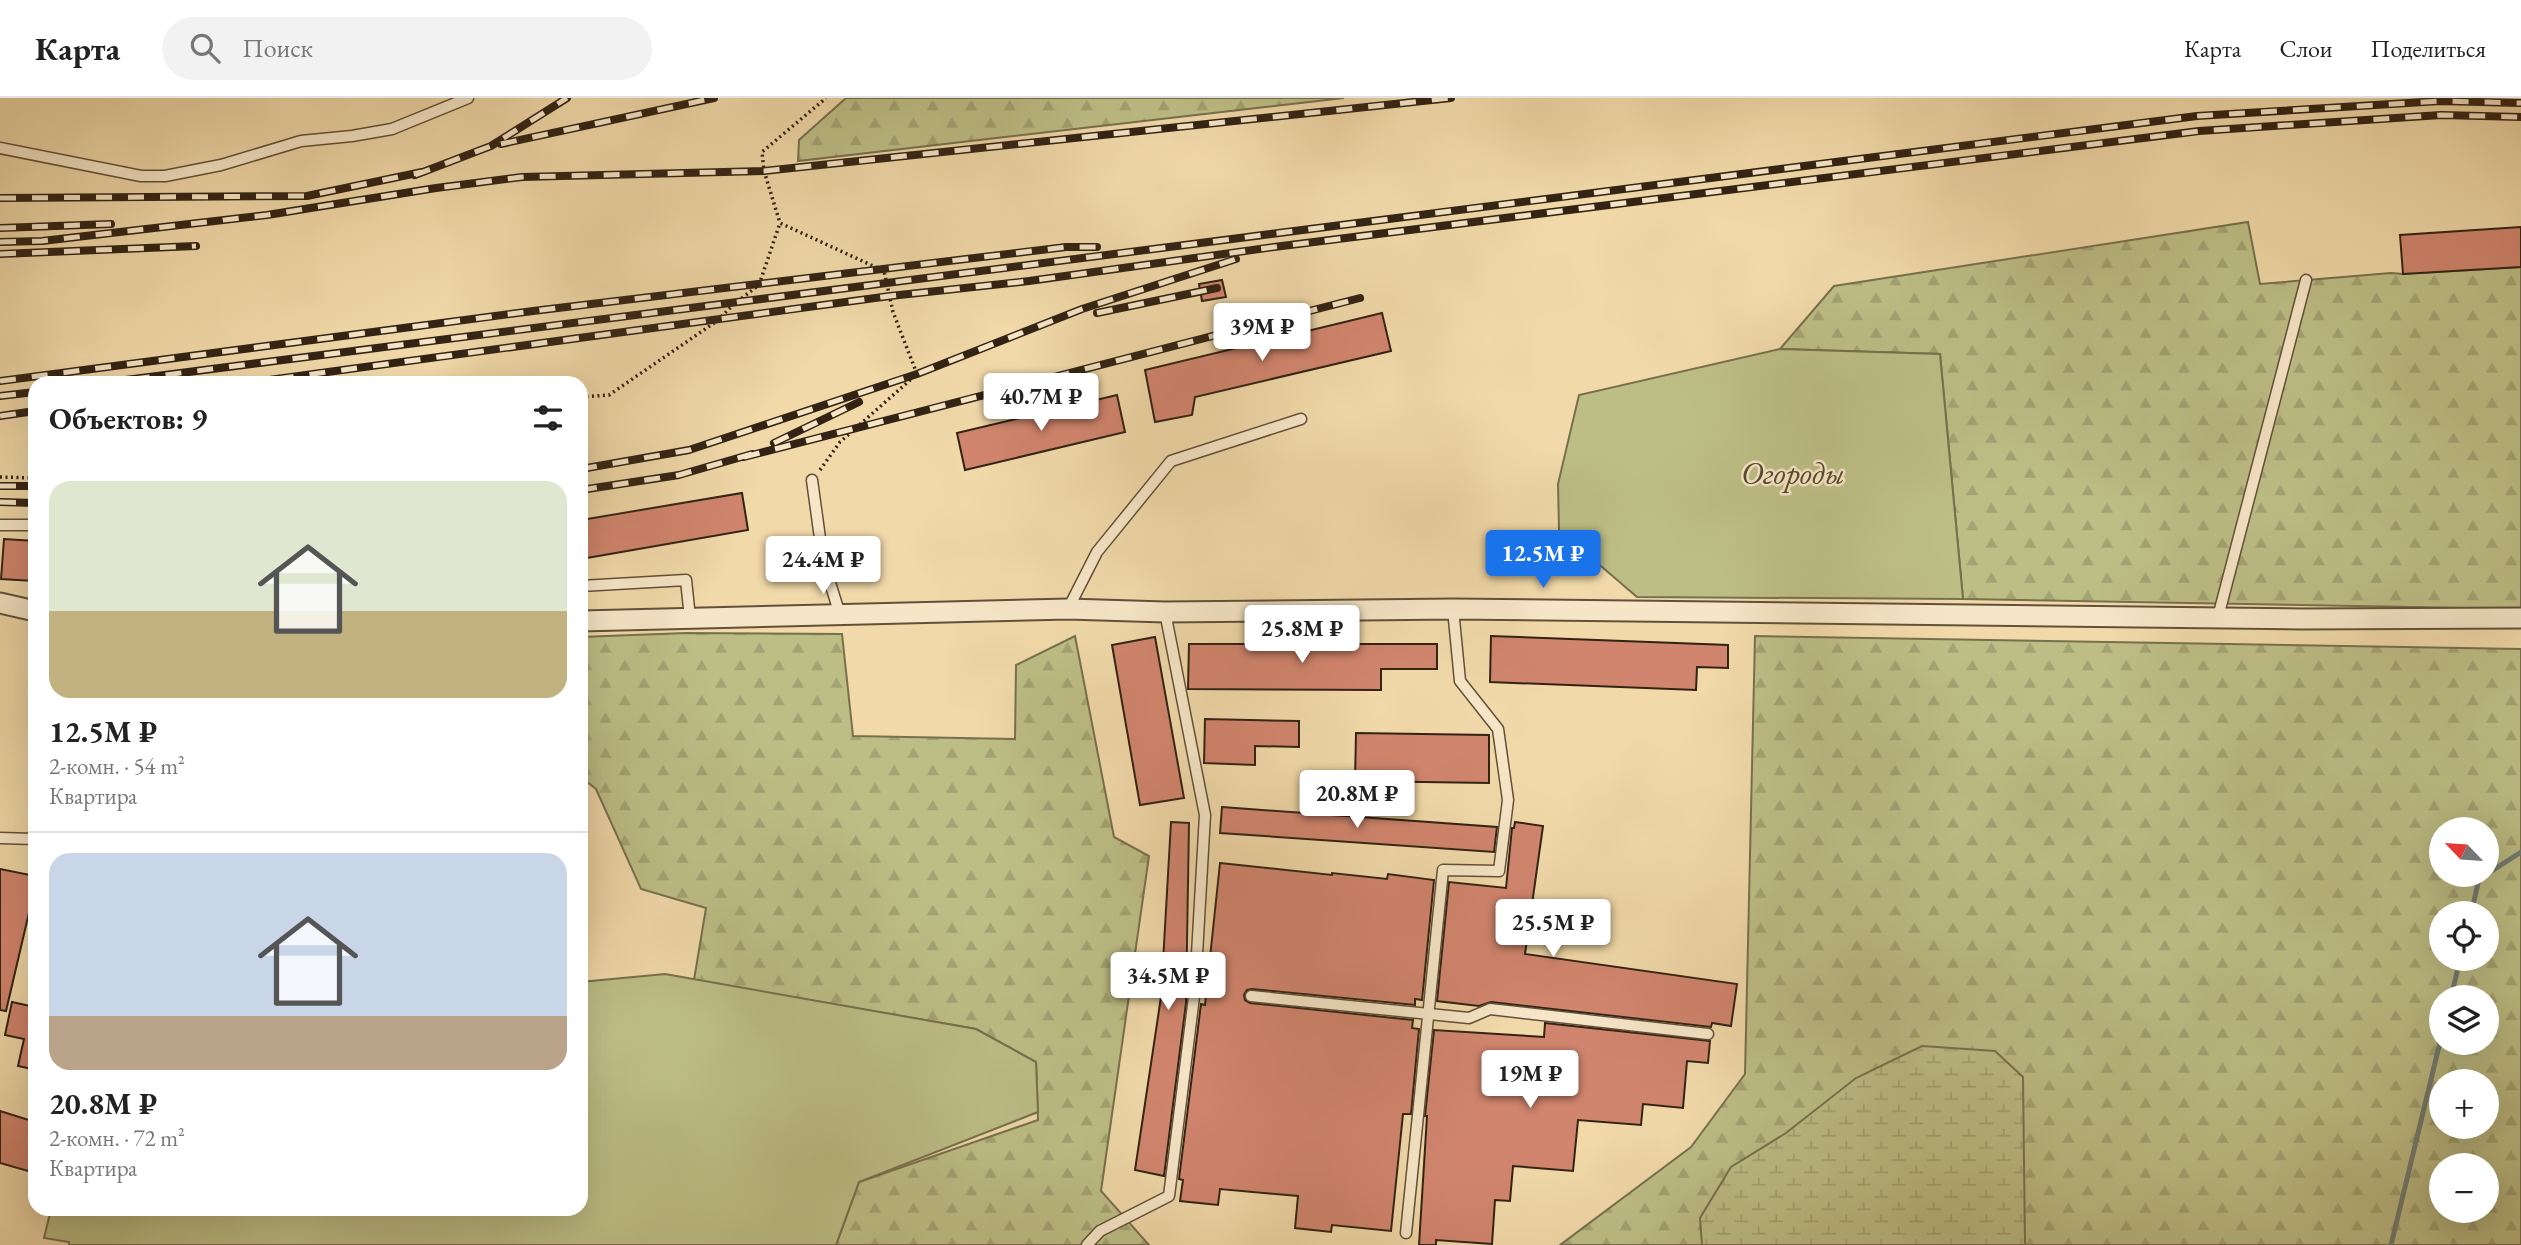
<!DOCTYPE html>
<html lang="ru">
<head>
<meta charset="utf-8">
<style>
  body { margin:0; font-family:"EB Garamond",serif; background:#f2f2f2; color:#222; height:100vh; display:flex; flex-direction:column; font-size:26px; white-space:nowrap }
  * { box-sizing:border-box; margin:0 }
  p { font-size:23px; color:#767676 }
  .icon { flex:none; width:38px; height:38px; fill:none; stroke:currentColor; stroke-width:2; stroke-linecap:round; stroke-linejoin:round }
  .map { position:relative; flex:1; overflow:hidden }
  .side { position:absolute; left:28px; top:278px; width:560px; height:840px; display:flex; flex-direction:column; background:#fff; border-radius:21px; box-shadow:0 7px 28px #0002 }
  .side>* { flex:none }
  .needle { width:46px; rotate:295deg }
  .fabs { position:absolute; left:2429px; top:719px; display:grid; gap:14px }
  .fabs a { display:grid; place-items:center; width:70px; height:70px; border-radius:50%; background:#fff; box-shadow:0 7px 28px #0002; font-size:35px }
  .price { position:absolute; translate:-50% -60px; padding:0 16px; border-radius:7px; background:#fff; color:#222; font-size:23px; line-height:46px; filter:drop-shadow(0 2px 4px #0008) }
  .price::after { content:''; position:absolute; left:50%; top:42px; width:21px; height:16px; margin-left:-10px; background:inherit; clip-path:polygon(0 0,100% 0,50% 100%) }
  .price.on { background:#1a73e8; color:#fff }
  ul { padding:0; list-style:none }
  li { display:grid; align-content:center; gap:14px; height:371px; padding:0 21px }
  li+li { border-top:2px solid #e0e0e0 }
  li span { display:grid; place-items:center; height:217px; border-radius:21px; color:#555 }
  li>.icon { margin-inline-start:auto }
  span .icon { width:126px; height:126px; fill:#fffc; stroke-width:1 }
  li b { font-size:30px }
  h2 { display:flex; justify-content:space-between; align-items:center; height:84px; padding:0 21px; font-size:30px }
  header { display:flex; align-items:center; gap:42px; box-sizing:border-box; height:98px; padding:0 35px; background:#fff; border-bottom:2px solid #e0e0e0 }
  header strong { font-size:33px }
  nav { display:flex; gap:38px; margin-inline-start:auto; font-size:24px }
  .search { width:490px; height:63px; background:#f2f2f2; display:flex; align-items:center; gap:18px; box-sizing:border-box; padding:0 24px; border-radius:38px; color:#767676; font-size:26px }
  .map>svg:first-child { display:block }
  .forest { fill:url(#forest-firs); stroke:#78704d; stroke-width:2; fill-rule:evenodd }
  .wetland { fill:url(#wetland-marsh); stroke:#78704d; stroke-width:2 }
  .garden { fill:#bdbe86; stroke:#78704d; stroke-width:2 }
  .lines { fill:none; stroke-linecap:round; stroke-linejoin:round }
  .stream { stroke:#727d72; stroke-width:5 }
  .building { fill:#d1856e; stroke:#322314; stroke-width:2 }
  .service-casing { stroke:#625039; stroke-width:13 }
  .minor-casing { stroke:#625039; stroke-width:23 }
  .path { stroke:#322314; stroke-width:3.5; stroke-dasharray:2 3.5; stroke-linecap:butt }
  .service { stroke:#f6e6c7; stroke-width:10 }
  .minor { stroke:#f6e6c7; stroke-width:19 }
  .rail-casing { stroke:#322314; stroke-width:8 }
  .rail { stroke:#f6e6c7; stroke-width:5; stroke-dasharray:16; stroke-linecap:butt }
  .labels { text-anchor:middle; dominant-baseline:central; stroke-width:5; stroke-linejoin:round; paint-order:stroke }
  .park-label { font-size:32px; font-style:italic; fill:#554a30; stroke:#f6e6c7 }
</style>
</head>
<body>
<header>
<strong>Карта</strong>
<div class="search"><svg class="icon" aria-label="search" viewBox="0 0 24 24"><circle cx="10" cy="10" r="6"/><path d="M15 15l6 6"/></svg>Поиск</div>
<nav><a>Карта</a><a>Слои</a><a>Поделиться</a></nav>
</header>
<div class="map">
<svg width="2521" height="1147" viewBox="0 0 2521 1147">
  <defs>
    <pattern id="forest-firs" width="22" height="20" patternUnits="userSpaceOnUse" patternTransform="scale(1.75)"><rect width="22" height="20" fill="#bdbe86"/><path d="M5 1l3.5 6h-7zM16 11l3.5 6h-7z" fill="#a3a373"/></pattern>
    <pattern id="wetland-marsh" width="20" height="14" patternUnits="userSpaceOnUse" patternTransform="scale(1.75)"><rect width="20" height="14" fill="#bdbe86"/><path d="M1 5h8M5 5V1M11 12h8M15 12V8" fill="none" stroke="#a3a373"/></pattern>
  </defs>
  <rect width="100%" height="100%" fill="#f1d9a9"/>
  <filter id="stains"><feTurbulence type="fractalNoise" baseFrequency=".00286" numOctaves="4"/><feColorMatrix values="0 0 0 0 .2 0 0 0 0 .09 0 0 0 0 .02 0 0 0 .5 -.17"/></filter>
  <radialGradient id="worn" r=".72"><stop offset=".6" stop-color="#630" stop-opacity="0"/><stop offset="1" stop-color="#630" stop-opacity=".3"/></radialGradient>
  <!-- forest -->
  <g class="forest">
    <polygon points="846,0 1344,0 798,63 799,42"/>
    <polygon points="2248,124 2260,186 2391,175 2403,176 2521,169 2521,511 1963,501 1940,256 1780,251 1834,188"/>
    <polygon points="686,535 842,536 853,638 1015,641 1016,567 1075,538 1114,739 1149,758 1101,1093 1149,1147 836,1147 859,1084 1038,1022 1036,964 976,931 694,882 706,810 641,791 596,691 581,679 581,539"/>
    <path d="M 1755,538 L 2521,551 L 2521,1147 L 1560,1147 L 1691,1049 L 1745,976 ZM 2441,732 L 2487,732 L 2487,777 L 2441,777 ZM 2441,816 L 2487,816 L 2487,861 L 2441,861 ZM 2441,900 L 2487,900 L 2487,945 L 2441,945 ZM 2441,984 L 2487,984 L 2487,1029 L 2441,1029 ZM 2441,1068 L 2487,1068 L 2487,1113 L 2441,1113 Z"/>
  </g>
  <!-- wetland -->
  <polygon class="wetland" points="1922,948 1995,953 2023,979 2025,1147 1702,1147 1700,1120 1731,1069 1786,1035 1856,980"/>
  <!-- garden -->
  <g class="garden">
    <polygon points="1780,251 1940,256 1963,501 1637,499 1559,432 1558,386 1579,297"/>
    <polygon points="665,876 976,931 1036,964 1038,1014 859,1084 836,1147 69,1147 69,1144 44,1140 51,1111 581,1111 581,884"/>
  </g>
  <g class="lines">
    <!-- stream -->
    <g class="stream">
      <polyline points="2487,776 2521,754"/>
      <polyline points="2471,816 2479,781 2486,777"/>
      <polyline points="2451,900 2460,861"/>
      <polyline points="2391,1147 2441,940"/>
    </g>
  </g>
  <!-- building -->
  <g class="building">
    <polygon points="2521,129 2521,169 2403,176 2400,137"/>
    <polygon points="1222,182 1226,199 1202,203 1199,186"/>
    <polygon points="1382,215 1391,253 1195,299 1192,317 1155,324 1145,272"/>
    <polygon points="1117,297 1125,334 965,372 957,335"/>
    <polygon points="742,395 748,432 581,461 581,422"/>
    <polygon points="4,441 35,443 34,483 1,481"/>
    <polygon points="1491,538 1728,547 1728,570 1697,569 1696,592 1490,584"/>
    <polygon points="1155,539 1184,700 1140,707 1112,547"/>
    <polygon points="1189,546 1437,546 1437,571 1381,571 1381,592 1188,591"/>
    <polygon points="1205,621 1299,623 1299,649 1255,648 1255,667 1204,665"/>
    <polygon points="1356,635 1489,637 1489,685 1355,683"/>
    <polygon points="1222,709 1497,729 1494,754 1220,735"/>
    <polygon points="1171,724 1189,725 1186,905 1164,1078 1135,1072 1161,899"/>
    <polygon points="1515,724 1543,728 1525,856 1737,886 1731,928 1712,925 1711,929 1491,904 1479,908 1437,903 1449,784 1506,790 1512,730 1514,730"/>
    <polygon points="1220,765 1332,777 1332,775 1387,781 1388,776 1434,782 1422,902 1415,901 1415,907 1252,891 1247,892 1244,897 1245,902 1250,905 1413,922 1412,930 1419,931 1411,1016 1403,1016 1391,1133 1332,1127 1331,1134 1295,1130 1298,1098 1220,1091 1218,1107 1180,1103 1183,1082 1179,1081 1201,906 1205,907"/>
    <polygon points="0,771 35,778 35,807 31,806 6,913 0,912"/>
    <polygon points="12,904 35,909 35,956 32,971 18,968 24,941 5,937"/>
    <polygon points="1545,925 1710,943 1708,965 1687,963 1683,1010 1643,1006 1641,1027 1578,1022 1573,1073 1513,1068 1510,1103 1495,1102 1492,1146 1436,1142 1436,1147 1419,1147 1427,1018 1425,1018 1434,932 1544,939"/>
    <polygon points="0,1013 35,1024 35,1075 0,1065"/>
  </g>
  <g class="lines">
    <defs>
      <g id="service">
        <polyline points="0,50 141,78 165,78 221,67 301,43 352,38 392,31 468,0"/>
        <polyline points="812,382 823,462 840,517"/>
        <polyline points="0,427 35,427"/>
        <polyline points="581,488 686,482 690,520"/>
        <polyline points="1068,511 1097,454 1171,363 1301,321"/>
        <polyline points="2218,519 2306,182"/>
        <polyline points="0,740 35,741"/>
        <polyline points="1251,898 1469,920 1490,911 1708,936"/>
        <polyline points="1406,1135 1443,772 1499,773 1508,702 1498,631 1460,583 1453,511"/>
        <polyline points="1087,1147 1100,1133 1169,1098 1195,891 1205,717 1165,514"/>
      </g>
      <g id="minor">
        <polyline points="0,505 35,513"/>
        <polyline points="581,523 1068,511 1165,514 1453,511 2301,521 2521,520"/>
      </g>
    </defs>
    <!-- service casing -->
    <use href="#service" class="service-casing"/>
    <!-- minor casing -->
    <use href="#minor" class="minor-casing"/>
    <!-- path -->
    <g class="path">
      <polyline points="581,299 609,297 717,223 734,206 759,187 780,125"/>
      <polyline points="820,372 840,344 917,276 893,214 884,173 780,125 764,73 762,54 826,0"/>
      <polyline points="0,379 35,380"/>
    </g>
    <!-- service -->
    <use href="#service" class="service"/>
    <!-- minor -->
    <use href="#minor" class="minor"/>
    <defs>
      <g id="rail">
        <polyline points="501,46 714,0"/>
        <polyline points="415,77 491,48 567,0"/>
        <polyline points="0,100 307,98 422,74"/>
        <polyline points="0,130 111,126"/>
        <polyline points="0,144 42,143 267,117 436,90 522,79 764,73 1451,0"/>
        <polyline points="0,156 196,148"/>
        <polyline points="1097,215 1217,190"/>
        <polyline points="0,283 533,213 1066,149 1097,149"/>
        <polyline points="102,285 2197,18 2440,3 2521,5"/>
        <polyline points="246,285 890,198 1029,183 1274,149 2199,33 2441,17 2521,19"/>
        <polyline points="0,298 35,294"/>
        <polyline points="0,318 35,313"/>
        <polyline points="774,345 859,304"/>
        <polyline points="744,359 1360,200"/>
        <polyline points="581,371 689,352 917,276 1082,211 1236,161"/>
        <polyline points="0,388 35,388"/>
        <polyline points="581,392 679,377 752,356"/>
        <polyline points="0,404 35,405"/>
      </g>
    </defs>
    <!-- rail casing -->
    <use href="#rail" class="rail-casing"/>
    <!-- rail -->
    <use href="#rail" class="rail"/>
  </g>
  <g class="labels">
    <!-- park labels -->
    <g class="park-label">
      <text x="1793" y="375">Огороды</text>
    </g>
  </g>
  <rect width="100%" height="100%" filter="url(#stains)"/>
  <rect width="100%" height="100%" fill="url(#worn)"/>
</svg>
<div class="fabs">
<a><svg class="needle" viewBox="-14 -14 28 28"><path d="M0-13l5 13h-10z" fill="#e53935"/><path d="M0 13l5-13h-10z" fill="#767676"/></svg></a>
<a><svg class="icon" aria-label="locate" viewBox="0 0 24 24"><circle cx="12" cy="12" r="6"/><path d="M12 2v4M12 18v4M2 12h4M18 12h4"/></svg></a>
<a><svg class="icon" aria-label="layers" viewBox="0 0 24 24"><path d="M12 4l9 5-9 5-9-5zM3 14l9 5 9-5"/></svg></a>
<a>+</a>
<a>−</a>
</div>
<b class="price" style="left:1262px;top:265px">39M ₽</b>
<b class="price" style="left:1041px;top:335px">40.7M ₽</b>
<b class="price on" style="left:1543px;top:492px">12.5M ₽</b>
<b class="price" style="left:823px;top:498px">24.4M ₽</b>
<b class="price" style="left:1302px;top:567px">25.8M ₽</b>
<b class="price" style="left:1357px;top:732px">20.8M ₽</b>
<b class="price" style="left:1553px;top:861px">25.5M ₽</b>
<b class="price" style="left:1168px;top:914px">34.5M ₽</b>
<b class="price" style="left:1530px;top:1012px">19M ₽</b>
<section class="side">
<h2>Объектов: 9<svg class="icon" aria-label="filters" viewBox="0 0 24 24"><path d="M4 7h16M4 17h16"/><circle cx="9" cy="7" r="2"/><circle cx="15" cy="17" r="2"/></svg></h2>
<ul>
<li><span style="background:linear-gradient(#dfe7d0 60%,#c2b280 0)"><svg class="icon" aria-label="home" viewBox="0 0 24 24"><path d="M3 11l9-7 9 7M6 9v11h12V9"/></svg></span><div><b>12.5M ₽</b><p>2-комн. · 54 m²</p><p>Квартира</p></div></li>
<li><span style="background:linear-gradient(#c9d6e8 75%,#b9a48a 0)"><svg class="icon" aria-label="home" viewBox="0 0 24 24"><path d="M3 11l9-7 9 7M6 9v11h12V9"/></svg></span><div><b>20.8M ₽</b><p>2-комн. · 72 m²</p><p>Квартира</p></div></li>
</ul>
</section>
</div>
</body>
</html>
